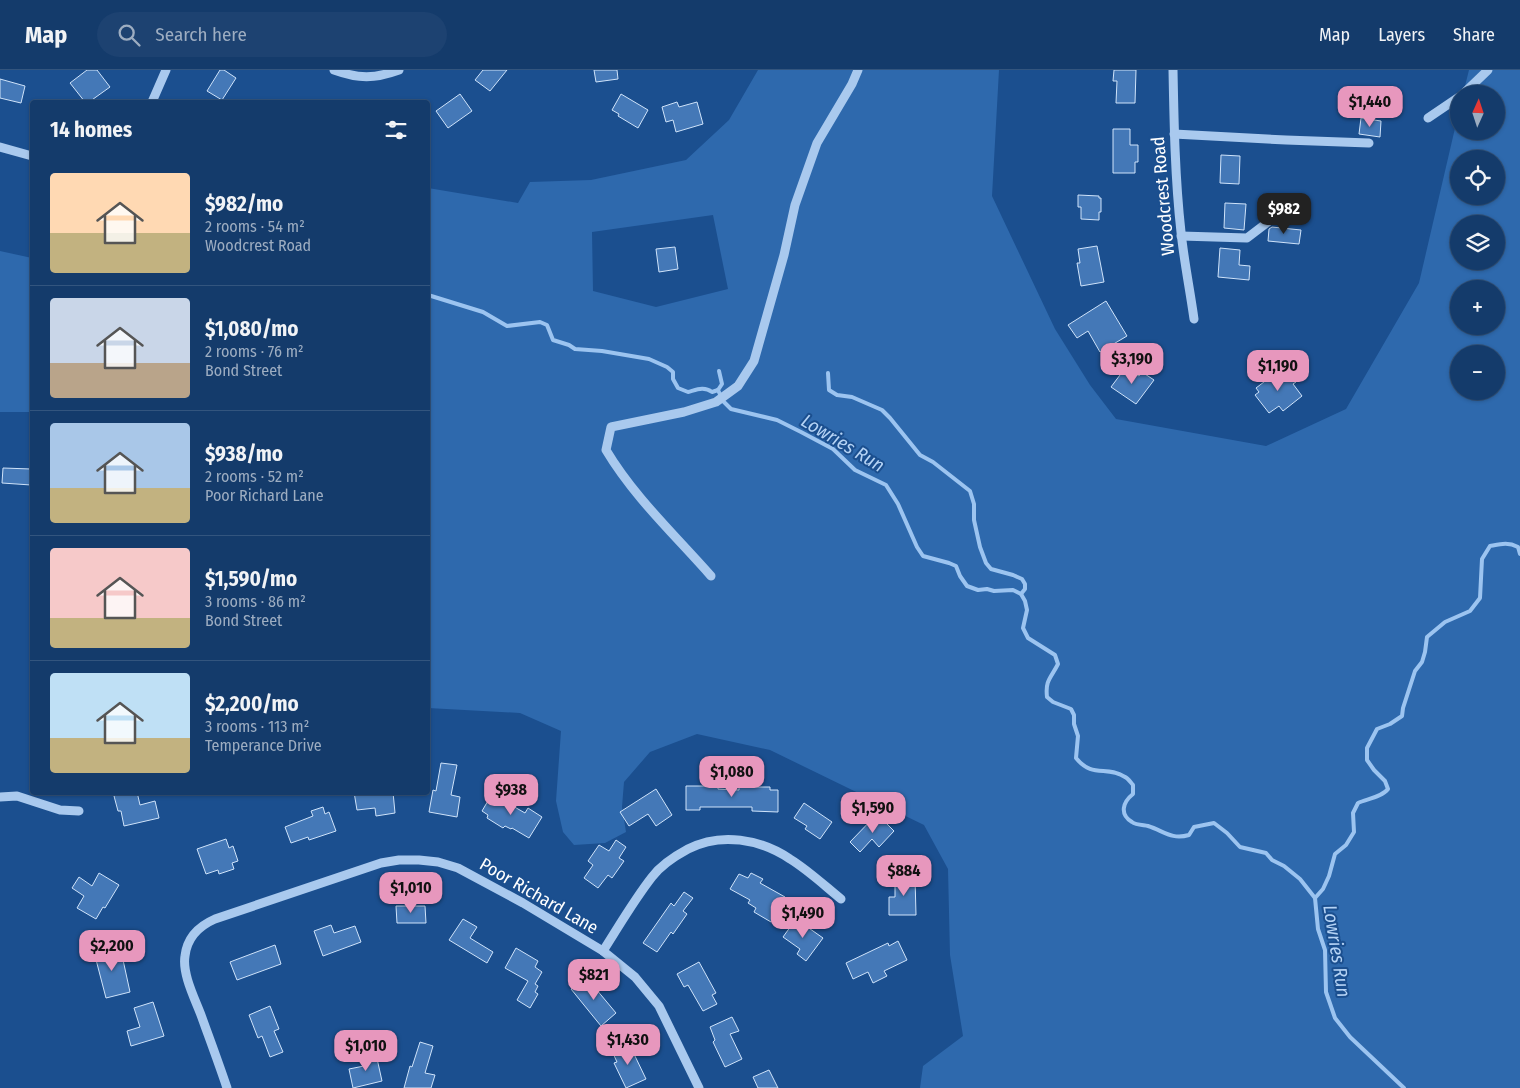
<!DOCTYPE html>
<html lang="en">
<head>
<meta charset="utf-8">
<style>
  body { margin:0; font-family:"Fira Sans Condensed",sans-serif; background:#1d4271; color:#f1f3f6; height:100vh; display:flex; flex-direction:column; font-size:19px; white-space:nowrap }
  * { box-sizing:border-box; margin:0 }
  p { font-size:16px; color:#9dadc1 }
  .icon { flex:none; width:28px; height:28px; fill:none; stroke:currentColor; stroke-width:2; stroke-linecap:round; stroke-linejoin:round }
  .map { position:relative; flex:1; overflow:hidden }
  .panel { position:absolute; left:30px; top:30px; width:400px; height:695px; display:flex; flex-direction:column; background:#143b6b; border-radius:5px; box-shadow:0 1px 4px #0004,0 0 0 1px #33557e }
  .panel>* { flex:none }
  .needle { width:32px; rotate:3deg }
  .tools { position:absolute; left:1450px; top:15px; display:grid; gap:10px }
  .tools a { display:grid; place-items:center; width:55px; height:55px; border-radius:50%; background:#143b6b; box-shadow:0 1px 4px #0004,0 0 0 1px #33557e; font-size:25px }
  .price { position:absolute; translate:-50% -42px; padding:0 11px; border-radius:10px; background:#e797bd; color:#111; font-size:16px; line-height:32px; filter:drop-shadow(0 1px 2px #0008) }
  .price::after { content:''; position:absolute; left:50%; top:30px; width:15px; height:11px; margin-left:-8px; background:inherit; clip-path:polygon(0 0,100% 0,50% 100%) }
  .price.on { background:#222; color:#fff }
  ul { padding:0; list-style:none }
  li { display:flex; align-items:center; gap:15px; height:125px; padding:0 20px }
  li+li { border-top:1px solid #33557e }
  li span { display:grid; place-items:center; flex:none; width:140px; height:100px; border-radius:5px; color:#555 }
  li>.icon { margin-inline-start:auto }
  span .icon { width:60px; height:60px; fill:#fffc; stroke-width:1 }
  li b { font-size:21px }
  h2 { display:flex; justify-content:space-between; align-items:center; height:60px; padding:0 20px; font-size:21px }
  header { display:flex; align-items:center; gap:30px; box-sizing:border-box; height:70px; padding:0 25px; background:#143b6b; border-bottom:1px solid #33557e }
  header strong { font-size:24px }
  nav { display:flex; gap:28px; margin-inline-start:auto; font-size:18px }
  .search { width:350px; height:45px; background:#1d4271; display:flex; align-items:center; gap:12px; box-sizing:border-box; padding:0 18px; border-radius:28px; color:#9dadc1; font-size:19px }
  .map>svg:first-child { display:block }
  .green { fill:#2e69ad; fill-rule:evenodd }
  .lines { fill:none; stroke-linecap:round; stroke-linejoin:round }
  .stream { stroke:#9cc4f0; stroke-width:4 }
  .building { fill:#4478b7; stroke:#cfe3fa }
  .minor { stroke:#a9c9ee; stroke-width:9 }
  .labels { text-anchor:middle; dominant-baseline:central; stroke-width:4; stroke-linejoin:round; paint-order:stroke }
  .street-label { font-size:18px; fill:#fff; stroke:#1b4f8f }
  .water-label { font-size:19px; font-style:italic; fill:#b5d3f5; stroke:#1b4f8f }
</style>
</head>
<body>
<header>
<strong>Map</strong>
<div class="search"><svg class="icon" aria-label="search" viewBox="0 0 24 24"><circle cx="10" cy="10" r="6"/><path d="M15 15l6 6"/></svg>Search here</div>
<nav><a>Map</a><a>Layers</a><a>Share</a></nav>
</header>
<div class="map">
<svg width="1520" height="1018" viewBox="0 0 1520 1018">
  <rect width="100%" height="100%" fill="#1b4f8f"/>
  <!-- green -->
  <g class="green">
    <path d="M 758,0 L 999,0 L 992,126 L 1055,259 L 1090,315 L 1116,349 L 1266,376 L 1346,339 L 1419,213 L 1459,41 L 1459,61 L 1496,61 L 1496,24 L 1463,24 L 1469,0 L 1520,0 L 1520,1018 L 920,1018 L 923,996 L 963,966 L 950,885 L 948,799 L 924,755 L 770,680 L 697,664 L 650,682 L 624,712 L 622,737 L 626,762 L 605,773 L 574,775 L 563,762 L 556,731 L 561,661 L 520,643 L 428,638 L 428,118 L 518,133 L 530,112 L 591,110 L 686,90 L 729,50 ZM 1459,89 L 1496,89 L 1496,126 L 1459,126 ZM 713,145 L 728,219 L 656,237 L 593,221 L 592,162 ZM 1459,154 L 1496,154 L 1496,191 L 1459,191 ZM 1459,219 L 1496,219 L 1496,256 L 1459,256 ZM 1459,284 L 1496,284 L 1496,321 L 1459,321 Z"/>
    <polygon points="0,181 32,188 32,342 0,342"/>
  </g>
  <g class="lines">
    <!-- stream -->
    <g class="stream">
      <path d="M 428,225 L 483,242 L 507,256 L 540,252 L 547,255 L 553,270 L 569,275 L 575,279 L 602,281 L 649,289 L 667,297 L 673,302 L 673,309 L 678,318 L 688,322 C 696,320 704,316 712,322 L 718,320"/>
      <polyline points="828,303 829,320 837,325 852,327 882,340 890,348 920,385 933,392 970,421 974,434 974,450 980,477 986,493 991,499 1013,505 1022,509 1025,514 1025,519 1021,524"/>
      <path d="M 718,320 L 723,331 L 731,339 L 777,350 L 801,362 L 833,379 L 855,400 L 886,415 L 898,434 L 917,477 L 923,486 L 949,493 L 956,496 L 960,506 L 967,516 L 978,520 L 987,519 L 994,521 L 1013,520 L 1021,524 L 1025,531 L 1027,540 L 1023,558 L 1028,568 L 1055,585 L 1058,594 C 1051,608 1045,610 1047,627 L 1053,632 L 1071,639 L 1074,645 L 1074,654 L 1078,666 L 1076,688 C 1093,709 1106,695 1125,707 C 1128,708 1131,713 1133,715 L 1133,724 C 1123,732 1119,744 1132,752 C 1136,755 1143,755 1148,756 C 1164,761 1171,770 1189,765 L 1194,757 L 1214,753 L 1227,763 L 1240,777 L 1266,783 L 1272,790 L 1284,796 L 1300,809 L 1315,828 L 1318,859 L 1325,880 L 1326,922 L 1335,948 L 1350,967 L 1404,1018"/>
      <polyline points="718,320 722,314 719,301"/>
      <path d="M 1315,828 L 1323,819 L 1329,806 L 1335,784 L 1346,775 L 1354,762 L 1353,743 L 1358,733 C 1367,729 1382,727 1388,719 L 1385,711 L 1374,700 L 1367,690 L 1367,678 L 1377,659 L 1390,654 L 1402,646 L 1403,638 L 1415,601 L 1422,592 L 1425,582 L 1427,567 L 1445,552 L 1470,541 L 1480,528 L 1482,489 L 1490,476 C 1501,474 1508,472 1518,477 L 1520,484"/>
    </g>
  </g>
  <!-- building -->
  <g class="building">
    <polygon points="87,0 97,0 110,17 89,32 85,32 70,13"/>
    <polygon points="220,0 224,0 236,8 222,30 207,21"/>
    <polygon points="483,0 507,0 490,21 475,10"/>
    <polygon points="594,0 617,0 618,9 596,12"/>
    <polygon points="1114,0 1136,0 1135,33 1116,33 1117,11 1113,11"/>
    <polygon points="0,9 25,16 21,33 0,28"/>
    <polygon points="460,24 472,41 448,58 436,41"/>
    <polygon points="621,24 648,40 638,58 618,46 619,44 612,40"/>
    <polygon points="677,32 679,37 697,32 703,54 676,62 673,50 666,52 662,37"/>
    <polygon points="1361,48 1381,51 1380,67 1359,64"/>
    <polygon points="1113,59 1130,59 1130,75 1138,75 1138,92 1135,92 1135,103 1113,103"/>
    <polygon points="1221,85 1240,86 1239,114 1220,113"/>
    <polygon points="1078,125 1099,126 1099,128 1101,128 1101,142 1099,142 1099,150 1081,149 1081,137 1078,137"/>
    <polygon points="1225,133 1246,134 1244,160 1224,158"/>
    <polygon points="1272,157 1301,160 1299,174 1268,171 1269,159"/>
    <polygon points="1097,176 1104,212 1081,216 1077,193 1080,193 1078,179"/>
    <polygon points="675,177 678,199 659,202 656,179"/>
    <polygon points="1220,178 1240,180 1239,195 1250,196 1249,210 1218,207"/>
    <polygon points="1106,231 1127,266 1100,282 1088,261 1077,268 1068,255"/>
    <polygon points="1126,297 1139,306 1142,302 1154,310 1136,334 1111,317"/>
    <polygon points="1281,299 1287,306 1290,304 1296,312 1293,314 1302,326 1283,341 1279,336 1269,343 1255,325 1259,322 1256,318"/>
    <polygon points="3,398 31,399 31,415 2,413"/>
    <polygon points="441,693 457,695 451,725 460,727 457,747 429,742 433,720 436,721"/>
    <polygon points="686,716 718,716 718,719 739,720 739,717 770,717 770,720 778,720 778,742 752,741 752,737 700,737 700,740 686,740"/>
    <polygon points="656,719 672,745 656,756 648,744 629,756 620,742"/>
    <polygon points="117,722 137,722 140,735 155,731 159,748 124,756 121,741 118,741 114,726 117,725"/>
    <polygon points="354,722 393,722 395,743 376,746 375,738 357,740"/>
    <polygon points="492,724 525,743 528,738 542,747 529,768 512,758 511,759 505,756 503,758 487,748 488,745 482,741"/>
    <polygon points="804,733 832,752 820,769 805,759 807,756 794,748"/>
    <polygon points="323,737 325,744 329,742 336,761 309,770 308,767 291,773 285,757 313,746 311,741"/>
    <polygon points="877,744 894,761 879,777 872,769 860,782 850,772"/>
    <polygon points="226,769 229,778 233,776 238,791 232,793 234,799 219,804 218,800 206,804 197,779"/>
    <polygon points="616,770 626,777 619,788 624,791 612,808 608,805 598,818 584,808 593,795 588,791 599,775 609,781"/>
    <polygon points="99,803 119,815 105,838 103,837 96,849 77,838 84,826 72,818 79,807 92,816"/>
    <polygon points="751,803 763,809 760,813 785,827 771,852 754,842 756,838 748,833 750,830 730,819 739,804 748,808"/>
    <polygon points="895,807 915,807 916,845 889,845 889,827 895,827"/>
    <polygon points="684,822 693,828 683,841 687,844 673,864 671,862 657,882 643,873 671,833 674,836"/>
    <polygon points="396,836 425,836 426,853 397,853"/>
    <polygon points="463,849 477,857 470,868 493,882 487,893 449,870"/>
    <polygon points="796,849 823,868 806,891 797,884 800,879 783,867"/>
    <polygon points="331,855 334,863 355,856 361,872 323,886 314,861"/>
    <polygon points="898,871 907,890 884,901 887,906 873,913 868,902 853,909 846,893 888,873 889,876"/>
    <polygon points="275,875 281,894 237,910 230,892"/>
    <polygon points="120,876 130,922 106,928 94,882"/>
    <polygon points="516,878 538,891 535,897 542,902 535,914 538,916 535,922 538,924 530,938 517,930 528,911 505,898"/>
    <polygon points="699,892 716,923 712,925 717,934 703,941 688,915 684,917 677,904"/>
    <polygon points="586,907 616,943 601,956 571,919"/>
    <polygon points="153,932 164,966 131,976 127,961 140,957 134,938"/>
    <polygon points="270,936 279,959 274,961 283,982 270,987 262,966 258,968 249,945"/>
    <polygon points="732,947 739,961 730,964 742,989 725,997 713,972 715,970 710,957"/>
    <polygon points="420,972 433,976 425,1003 435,1005 431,1018 404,1018 410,996 412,997"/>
    <polygon points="626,972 632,985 634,984 646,1009 626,1018 614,993 617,992 611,979"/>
    <polygon points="376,984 382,1011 353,1018 349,999 364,996 362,987"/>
    <polygon points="769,1000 778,1018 758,1018 753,1007"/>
  </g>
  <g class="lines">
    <!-- minor -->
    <g class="minor">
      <path d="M 334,0 C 359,9 374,9 399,0"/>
      <path d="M 1173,0 C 1174,54 1175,108 1181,162 C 1184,191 1190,220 1194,249"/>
      <polyline points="1463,24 1488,0"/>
      <polyline points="152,32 166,0"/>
      <polyline points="1428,48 1459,27"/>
      <polyline points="1174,64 1286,70 1369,73"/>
      <polyline points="0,77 32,86"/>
      <polyline points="1181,166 1247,168 1268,152"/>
      <path d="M 711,506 C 675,465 634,427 606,380 L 611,357 L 684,342 L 716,332 L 738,316 L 754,291 L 784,185 L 795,135 L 817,73 L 852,14 L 858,0"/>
      <polyline points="0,727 17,726 60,740 79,741"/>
      <path d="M 603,881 C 619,856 634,830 652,807 C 661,795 675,786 688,779 C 721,762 760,769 790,789 C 808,800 825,816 841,829"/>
      <path d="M 227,1018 C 219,994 210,970 201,945 C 195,929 182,904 185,886 C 187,868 199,856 215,849 L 381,793 L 399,790 L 419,790 L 438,792 L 458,798 L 523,833 L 603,881 L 635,907 L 659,936 L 699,1018"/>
    </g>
  </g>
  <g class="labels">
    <!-- street labels -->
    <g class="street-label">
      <text transform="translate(1163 126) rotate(-95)">Woodcrest Road</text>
      <text transform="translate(539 826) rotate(30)">Poor Richard Lane</text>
    </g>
    <!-- water labels -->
    <g class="water-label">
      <text transform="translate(843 373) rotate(31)">Lowries Run</text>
      <text transform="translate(1337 881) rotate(81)">Lowries Run</text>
    </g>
  </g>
</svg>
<div class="tools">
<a><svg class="needle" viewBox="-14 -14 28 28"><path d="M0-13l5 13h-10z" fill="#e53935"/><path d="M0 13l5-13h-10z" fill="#9dadc1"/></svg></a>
<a><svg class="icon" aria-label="locate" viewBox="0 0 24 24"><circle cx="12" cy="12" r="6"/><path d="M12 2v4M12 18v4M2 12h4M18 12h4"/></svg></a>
<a><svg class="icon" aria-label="layers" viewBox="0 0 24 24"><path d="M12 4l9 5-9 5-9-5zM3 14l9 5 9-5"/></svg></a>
<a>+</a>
<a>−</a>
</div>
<b class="price" style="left:1370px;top:58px">$1,440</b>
<b class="price on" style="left:1284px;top:165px">$982</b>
<b class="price" style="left:1132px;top:315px">$3,190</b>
<b class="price" style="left:1278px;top:322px">$1,190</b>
<b class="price" style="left:732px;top:728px">$1,080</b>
<b class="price" style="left:511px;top:746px">$938</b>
<b class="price" style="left:873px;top:764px">$1,590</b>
<b class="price" style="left:904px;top:827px">$884</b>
<b class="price" style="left:411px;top:844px">$1,010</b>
<b class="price" style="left:803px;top:869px">$1,490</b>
<b class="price" style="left:112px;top:902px">$2,200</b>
<b class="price" style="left:594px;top:931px">$821</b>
<b class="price" style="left:628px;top:996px">$1,430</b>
<b class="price" style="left:366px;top:1002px">$1,010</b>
<section class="panel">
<h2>14 homes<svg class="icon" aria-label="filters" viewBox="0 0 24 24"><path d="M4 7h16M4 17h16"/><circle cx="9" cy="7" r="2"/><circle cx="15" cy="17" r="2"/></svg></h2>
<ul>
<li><span style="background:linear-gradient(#ffd9b3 60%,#c2b280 0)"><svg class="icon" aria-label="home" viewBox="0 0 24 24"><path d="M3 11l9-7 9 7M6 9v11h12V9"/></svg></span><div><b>$982/mo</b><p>2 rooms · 54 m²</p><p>Woodcrest Road</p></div></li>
<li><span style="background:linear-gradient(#c9d6e8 65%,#b9a48a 0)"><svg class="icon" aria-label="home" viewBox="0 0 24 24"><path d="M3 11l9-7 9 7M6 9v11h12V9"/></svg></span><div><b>$1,080/mo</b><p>2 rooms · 76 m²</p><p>Bond Street</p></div></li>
<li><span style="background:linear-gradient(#a9c7e8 65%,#c2b280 0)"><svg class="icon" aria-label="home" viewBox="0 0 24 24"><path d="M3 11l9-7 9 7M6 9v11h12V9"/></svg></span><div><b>$938/mo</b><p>2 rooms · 52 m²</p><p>Poor Richard Lane</p></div></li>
<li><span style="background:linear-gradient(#f6c9c9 70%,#c2b280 0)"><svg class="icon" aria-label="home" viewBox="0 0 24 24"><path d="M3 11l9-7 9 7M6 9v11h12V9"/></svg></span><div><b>$1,590/mo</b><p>3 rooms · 86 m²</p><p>Bond Street</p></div></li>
<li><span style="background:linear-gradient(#bfe0f5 65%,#c2b280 0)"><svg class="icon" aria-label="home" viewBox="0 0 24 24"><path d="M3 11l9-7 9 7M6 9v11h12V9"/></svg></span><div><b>$2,200/mo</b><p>3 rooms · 113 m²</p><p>Temperance Drive</p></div></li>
</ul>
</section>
</div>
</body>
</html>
